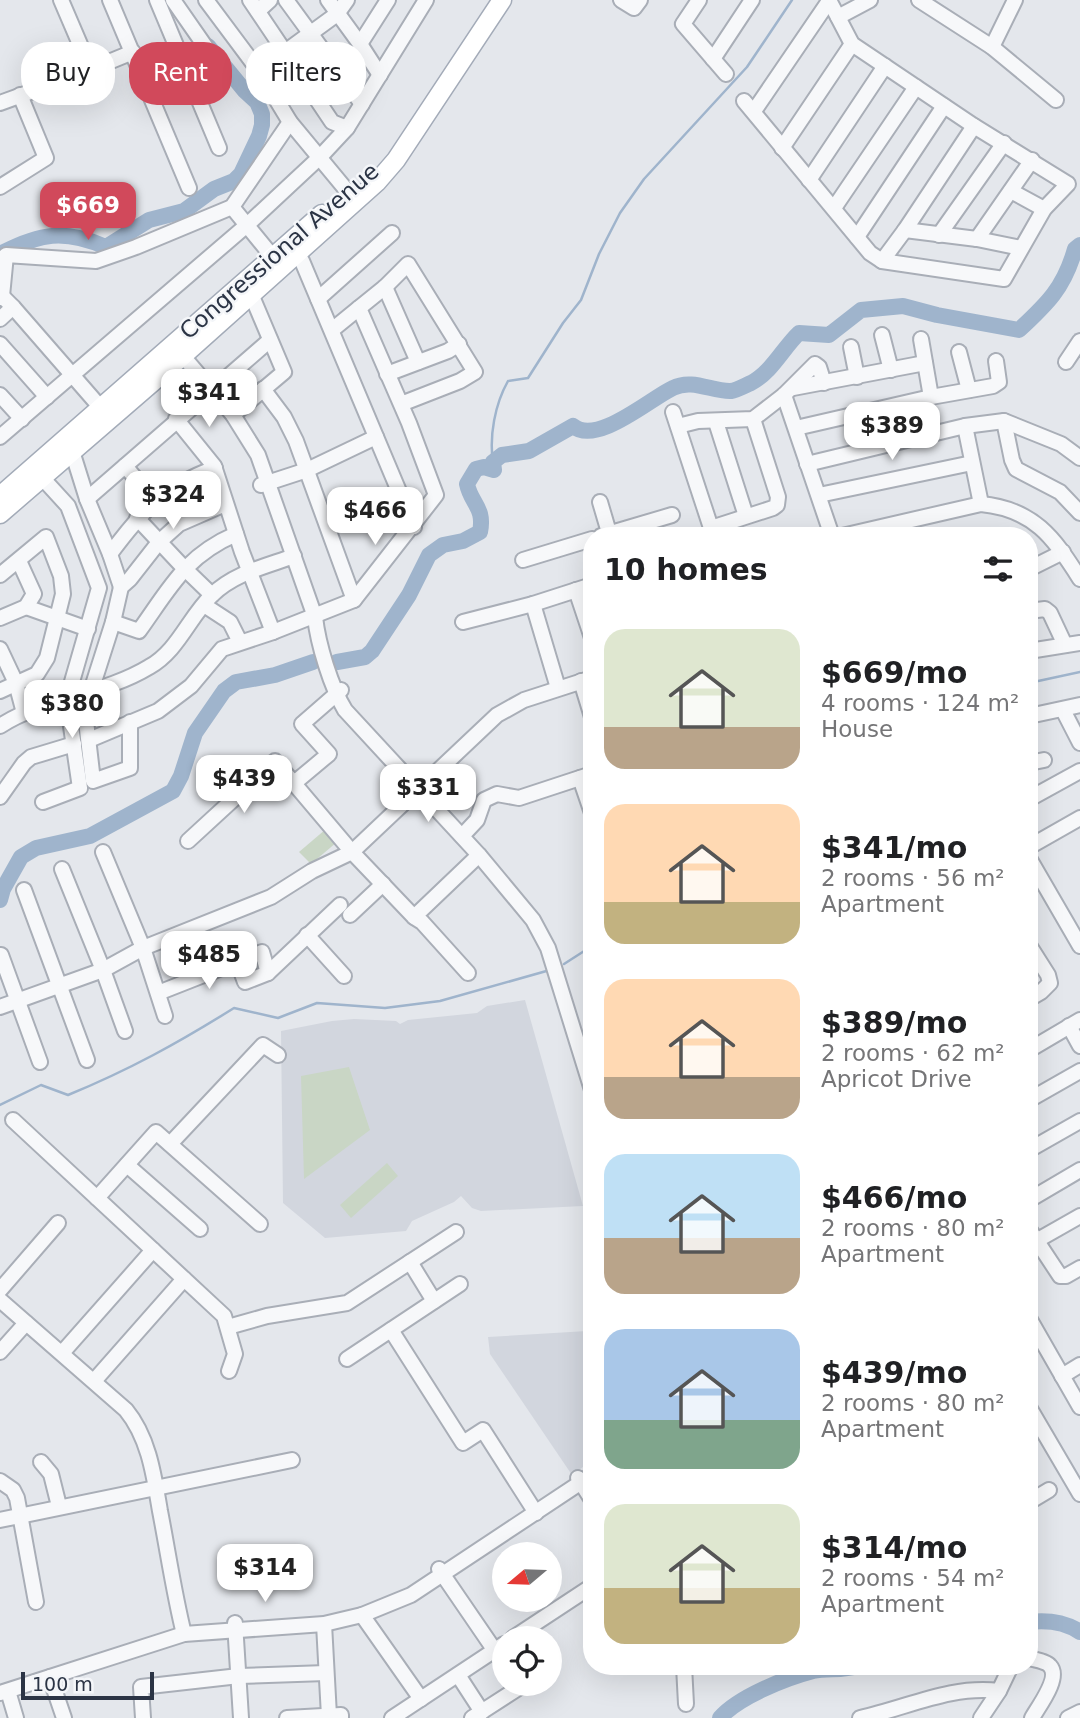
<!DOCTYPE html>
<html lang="en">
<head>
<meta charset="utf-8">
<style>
  body { margin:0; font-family:"DejaVu Sans",sans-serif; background:#f6f6f6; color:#202124; height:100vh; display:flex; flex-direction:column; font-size:26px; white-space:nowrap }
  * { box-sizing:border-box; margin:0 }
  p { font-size:23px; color:#757577 }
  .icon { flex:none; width:38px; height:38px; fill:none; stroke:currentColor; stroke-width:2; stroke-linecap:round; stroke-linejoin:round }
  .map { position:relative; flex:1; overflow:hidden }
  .side { position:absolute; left:583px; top:527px; width:455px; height:1148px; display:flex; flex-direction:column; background:#fff; border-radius:28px; box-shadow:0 7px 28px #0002 }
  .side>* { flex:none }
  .banner { position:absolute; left:21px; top:42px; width:457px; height:63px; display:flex; gap:14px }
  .needle { width:46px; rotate:251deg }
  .fabs { position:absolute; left:492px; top:1542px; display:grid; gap:14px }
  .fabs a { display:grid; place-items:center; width:70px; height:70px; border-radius:50%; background:#fff; box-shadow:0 7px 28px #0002; font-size:35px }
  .scale { position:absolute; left:21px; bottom:18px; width:133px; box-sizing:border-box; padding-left:7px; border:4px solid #2b3445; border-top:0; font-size:19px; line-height:24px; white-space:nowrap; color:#2b3445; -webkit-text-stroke:5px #f4f6f9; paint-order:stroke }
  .price { position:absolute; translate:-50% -60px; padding:0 16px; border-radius:14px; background:#fff; color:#222; font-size:23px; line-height:46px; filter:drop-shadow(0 2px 4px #0008) }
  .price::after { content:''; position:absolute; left:50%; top:42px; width:21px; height:16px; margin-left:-10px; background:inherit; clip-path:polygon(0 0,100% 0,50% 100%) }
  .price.active { background:#d1495b; color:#fff }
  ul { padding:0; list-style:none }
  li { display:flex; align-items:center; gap:21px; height:175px; padding:0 21px }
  li span { display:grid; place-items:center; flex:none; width:196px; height:140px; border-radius:21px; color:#555 }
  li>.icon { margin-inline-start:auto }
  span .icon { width:84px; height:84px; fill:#fffc; stroke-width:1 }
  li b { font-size:30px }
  h2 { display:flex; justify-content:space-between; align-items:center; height:84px; padding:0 21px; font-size:30px }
  .pill { padding:0 24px; border-radius:28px; background:#fff; box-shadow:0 7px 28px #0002; font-size:24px; line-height:63px }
  .pill.active { background:#d1495b; color:#fff }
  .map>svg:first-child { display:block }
  .built { fill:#d2d6de }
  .green { fill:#c9d6c5 }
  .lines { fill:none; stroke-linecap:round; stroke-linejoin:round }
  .stream { stroke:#9fb4cc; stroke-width:2.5 }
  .river { stroke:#9fb4cc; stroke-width:16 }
  .minor-casing { stroke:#a9aeb7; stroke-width:18 }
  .major-casing { stroke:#a3abb8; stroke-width:21 }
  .minor { stroke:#f7f8fa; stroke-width:14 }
  .major { stroke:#fff; stroke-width:18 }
  .labels { text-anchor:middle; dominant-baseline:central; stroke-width:5; stroke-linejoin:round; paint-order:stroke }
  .street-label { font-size:23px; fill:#2b3445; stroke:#f4f6f9 }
</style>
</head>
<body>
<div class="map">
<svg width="1080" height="1718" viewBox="0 0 1080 1718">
  <rect width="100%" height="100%" fill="#e4e7ec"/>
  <!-- built -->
  <g class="built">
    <polygon points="525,1000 583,1206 481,1211 472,1208 461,1196 454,1202 412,1221 406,1231 325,1238 283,1203 281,1031 332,1021 354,1019 396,1021 400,1024 408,1020 477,1013 487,1006"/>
    <polygon points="587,1331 591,1337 591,1461 572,1475 490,1354 488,1337"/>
  </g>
  <!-- green -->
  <g class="green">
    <polygon points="326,829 337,842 311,864 299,852"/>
    <polygon points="349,1067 370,1130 304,1179 301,1076"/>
    <polygon points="387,1163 398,1176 351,1218 340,1205"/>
  </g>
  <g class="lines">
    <!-- stream -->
    <g class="stream">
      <path d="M 493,462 C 489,436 495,404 508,381 L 528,378 L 563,323 L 581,300 L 599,254 L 620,213 L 644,179 L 747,67 L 792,0"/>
      <polyline points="1029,683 1080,672"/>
      <polyline points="564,964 592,946"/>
      <path d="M 0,1105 L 41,1085 L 68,1095 C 129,1070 178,1043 234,1008 L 278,1018 L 317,1003 L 385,1008 L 440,1001 L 550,970"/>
    </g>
    <!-- river -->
    <g class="river">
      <path d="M 0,254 C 40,233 64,229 106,247 L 149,220 L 184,211 L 214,189 L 234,181 L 241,174 L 259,136 L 262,125 L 262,114 L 257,102 L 244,90 L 208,46"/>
      <path d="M 337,662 L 365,657 L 372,651 L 409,595 L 429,555 L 443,545 L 463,541 L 480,532 C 485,507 471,504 467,484 L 476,469 L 484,467 L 494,470 L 493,462 L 502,455 L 529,451 L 573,426 C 597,446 651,398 673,388 C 692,378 713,392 731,391 C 737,390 746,385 751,383 C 772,372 783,348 799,333 L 829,335 L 861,310 L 903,306 L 937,315 L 1019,330 C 1047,304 1064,288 1075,249 L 1080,245"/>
      <polyline points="0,900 3,889 21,857 36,848 90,836 173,791 181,776 195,733 224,691 236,682 275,675 313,662"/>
      <path d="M 1029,1622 C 1046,1620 1065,1622 1080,1632"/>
      <path d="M 720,1718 C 738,1697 786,1678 813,1671 C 828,1668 843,1671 857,1666"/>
    </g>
    <defs>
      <g id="minor">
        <polyline points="61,0 91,70"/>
        <polyline points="110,0 189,188"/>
        <polyline points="157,0 219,148"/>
        <polyline points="173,0 214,59"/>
        <polyline points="206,0 259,71 290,122 348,192"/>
        <polyline points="250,0 332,122 347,128"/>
        <polyline points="286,0 362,104"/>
        <polyline points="328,0 360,44 380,75"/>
        <polyline points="621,0 634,8 640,0"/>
        <polyline points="699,0 683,24 726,74"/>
        <polyline points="919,0 992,47 1056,100"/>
        <polyline points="258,11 270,0"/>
        <polyline points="838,17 870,0"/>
        <polyline points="360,44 388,0"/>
        <polyline points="992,47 1015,0"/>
        <polyline points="713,59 752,0"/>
        <polyline points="259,71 337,14 347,0"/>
        <polyline points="744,101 870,253 882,261 1004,279 1044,209 1068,184 974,126 852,44 829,0"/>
        <polyline points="0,103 77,75 133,52"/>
        <polyline points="754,111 829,1"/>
        <polyline points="782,148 852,44"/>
        <polyline points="809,180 885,66"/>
        <polyline points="0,187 46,158 20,95"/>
        <polyline points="1011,191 1044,209"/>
        <polyline points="232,207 272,256"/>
        <polyline points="834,208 916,87"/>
        <polyline points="905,230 977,239 1021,248"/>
        <polyline points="939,235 1004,143"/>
        <polyline points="857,237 944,106"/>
        <polyline points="977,239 1032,160"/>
        <polyline points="293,246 302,261 414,527"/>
        <polyline points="882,261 905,230 974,126"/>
        <polyline points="385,287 418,362"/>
        <polyline points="2,296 6,255 96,261 136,247 232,207 290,122"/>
        <polyline points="0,298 2,296 13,307 101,408"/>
        <polyline points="318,299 392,233"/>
        <polyline points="0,319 13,307"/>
        <polyline points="332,330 359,308"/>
        <polyline points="882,335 891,370"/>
        <polyline points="921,339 931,397"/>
        <polyline points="0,344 47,397"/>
        <polyline points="851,347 857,377"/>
        <path d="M 176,352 L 182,355 L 233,415 L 258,455 L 315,617 C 318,644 331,687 345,710 L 479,855 L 533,920 L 548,948 L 592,1090"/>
        <polyline points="959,352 969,390"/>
        <polyline points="1066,362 1080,341"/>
        <polyline points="387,374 448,351 459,344"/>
        <polyline points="793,388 925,363"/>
        <polyline points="263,389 284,417 296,441 354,600"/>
        <polyline points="0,395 22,419"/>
        <polyline points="784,395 832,536"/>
        <polyline points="673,412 713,534"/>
        <polyline points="233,415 284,372 251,294"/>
        <polyline points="176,419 214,466 242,552 273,632"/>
        <polyline points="1004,421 1012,460 1016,469 1060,492 1080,513"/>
        <polyline points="716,422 746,516"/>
        <polyline points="678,426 698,421 753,419 784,395 815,364 819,367 824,383"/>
        <polyline points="965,426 981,504"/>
        <polyline points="796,428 931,397 993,386 999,382 996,361"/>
        <polyline points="0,437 247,225 320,157 347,128 426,0"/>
        <polyline points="72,451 87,499 110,554 121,587"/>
        <polyline points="807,464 965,426 1004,421 1061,444 1080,458"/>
        <polyline points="125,466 155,501"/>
        <polyline points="36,471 68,506 99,588 67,699 80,788 43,802"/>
        <polyline points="261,485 307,470 376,437"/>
        <polyline points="819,495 972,463"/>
        <polyline points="87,499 270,340"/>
        <polyline points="600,502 610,536"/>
        <polyline points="137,518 184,568 212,595"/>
        <polyline points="711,528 773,508 777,505 778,497 753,419"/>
        <polyline points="601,536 672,515"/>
        <path d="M 842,536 L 981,504 C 1033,509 1054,537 1080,579"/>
        <path d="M 110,554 C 142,511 163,487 215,468"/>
        <polyline points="523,560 592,539"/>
        <polyline points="1029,569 1063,552"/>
        <polyline points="0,575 46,537 61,576 63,594 47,658 37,674 0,691"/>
        <polyline points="576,590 592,638"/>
        <polyline points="533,604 558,688"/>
        <polyline points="204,605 230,622 240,642"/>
        <polyline points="26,607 88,629"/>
        <polyline points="1029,611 1045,609 1050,613 1065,645"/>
        <polyline points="0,618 26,607 34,594 19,561"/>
        <path d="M 113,622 L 139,631 C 170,588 185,556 236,534"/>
        <polyline points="463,622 533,604 592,585"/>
        <polyline points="0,649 16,683 24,713"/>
        <polyline points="1029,651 1080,643"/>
        <polyline points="581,681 592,717"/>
        <polyline points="91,691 113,622 121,587 130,579 159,542 179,524 225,504"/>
        <polyline points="83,695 93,781 130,768 130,722"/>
        <polyline points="1063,710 1080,743"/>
        <polyline points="1029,716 1080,705"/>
        <path d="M 0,726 C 45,697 103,695 149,667 C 178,651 189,617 212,595 C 234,573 267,566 294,556"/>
        <polyline points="89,740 158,711 191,686 222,649 273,632 354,600 436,495 409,423 359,308 385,287 408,264 475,372 460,381 401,404"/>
        <polyline points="1029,763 1044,760"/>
        <polyline points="580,778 592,813"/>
        <polyline points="293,784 329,754 302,724 341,690"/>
        <polyline points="0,797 24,763 31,757 74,744"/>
        <polyline points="1029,799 1080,771"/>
        <polyline points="462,836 477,820 484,800 497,794 519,798 592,774"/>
        <polyline points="188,841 275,761 352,852 414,917 422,922 468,973"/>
        <polyline points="1029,847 1080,818"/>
        <polyline points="103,852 143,948 165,1016"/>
        <polyline points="1029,858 1080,946"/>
        <polyline points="62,869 103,970 125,1031"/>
        <polyline points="24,890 87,1060"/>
        <polyline points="350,915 383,884"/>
        <polyline points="414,917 479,855"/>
        <polyline points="307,935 344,976"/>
        <polyline points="1029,945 1048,975 1050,983 1041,992 1029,999"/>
        <polyline points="1,955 40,1062"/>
        <polyline points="237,960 245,982 268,973 340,905"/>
        <polyline points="158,993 262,952 268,973"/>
        <polyline points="0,1007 103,970 143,948 271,897 312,871 352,852 497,715 524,700 592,678"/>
        <polyline points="1069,1026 1080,1046"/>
        <polyline points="1029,1050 1080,1020"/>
        <polyline points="1029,1100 1080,1071"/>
        <polyline points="13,1120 224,1316 235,1354 229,1371"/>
        <polyline points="170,1144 263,1045 278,1055"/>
        <polyline points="1029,1150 1080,1121"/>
        <polyline points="127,1165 200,1229"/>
        <polyline points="97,1198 156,1132 260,1224"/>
        <polyline points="1029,1200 1080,1170"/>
        <polyline points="1029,1229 1060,1276 1066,1276 1080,1268"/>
        <polyline points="1036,1241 1080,1216"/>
        <polyline points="410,1262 434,1301"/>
        <polyline points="0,1290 58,1223"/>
        <path d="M 0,1300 L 126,1410 C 149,1438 154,1476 160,1511 C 168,1552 174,1594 184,1634"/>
        <polyline points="1029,1318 1080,1407"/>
        <polyline points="228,1327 267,1316 347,1303 456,1232"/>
        <polyline points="391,1330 463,1443 483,1430 536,1513"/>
        <polyline points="0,1352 26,1323"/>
        <polyline points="62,1353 153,1250"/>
        <polyline points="347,1359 460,1284"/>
        <polyline points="1062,1376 1080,1365"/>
        <polyline points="94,1381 184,1279"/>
        <polyline points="1029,1407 1080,1494"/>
        <polyline points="41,1462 51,1474 59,1506"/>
        <polyline points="578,1478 592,1500"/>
        <polyline points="0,1481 13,1490 17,1498 36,1602"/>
        <polyline points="1029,1502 1049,1490"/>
        <polyline points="0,1520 292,1460"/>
        <polyline points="439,1569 504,1664"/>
        <polyline points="362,1615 421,1699"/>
        <polyline points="235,1623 241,1718"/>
        <polyline points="324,1624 329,1716"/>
        <polyline points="513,1638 592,1586"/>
        <path d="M 1029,1658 C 1035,1660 1046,1661 1050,1666 C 1061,1678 1038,1707 1032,1718"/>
        <polyline points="684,1666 686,1704"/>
        <polyline points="458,1675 482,1712"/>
        <polyline points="50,1677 64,1718"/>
        <polyline points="8,1691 16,1718"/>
        <polyline points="0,1693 184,1634 324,1624 362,1615 411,1595 592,1475"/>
        <polyline points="143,1718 141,1687 239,1676 326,1673"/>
        <polyline points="287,1718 341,1715 341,1718"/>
        <polyline points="392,1718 504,1644"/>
        <polyline points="472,1718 520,1687 518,1684"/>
        <path d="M 860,1718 C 907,1708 950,1685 999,1691"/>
        <polyline points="981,1718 999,1691 1011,1666"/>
        <polyline points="1068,1718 1080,1712"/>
      </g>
      <g id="major">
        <polyline points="0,496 322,214"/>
        <polyline points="0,514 176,362 377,182 396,160 502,0"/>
      </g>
    </defs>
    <!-- minor casing -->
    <use href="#minor" class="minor-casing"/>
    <!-- major casing -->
    <use href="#major" class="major-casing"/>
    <!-- minor -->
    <use href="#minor" class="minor"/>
    <!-- major -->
    <use href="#major" class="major"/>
  </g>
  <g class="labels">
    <!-- street labels -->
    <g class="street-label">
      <text transform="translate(279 251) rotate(-41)">Congressional Avenue</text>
    </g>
  </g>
</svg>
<div class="fabs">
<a><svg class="needle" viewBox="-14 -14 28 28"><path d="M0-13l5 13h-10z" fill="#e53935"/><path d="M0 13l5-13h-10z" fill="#757577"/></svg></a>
<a><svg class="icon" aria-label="locate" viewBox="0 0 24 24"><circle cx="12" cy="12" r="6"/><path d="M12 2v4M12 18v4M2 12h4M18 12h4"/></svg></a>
</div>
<div class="scale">100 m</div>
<b class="price active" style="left:88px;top:242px">$669</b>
<b class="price" style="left:209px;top:429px">$341</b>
<b class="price" style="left:892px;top:462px">$389</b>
<b class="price" style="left:173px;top:531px">$324</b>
<b class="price" style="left:375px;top:547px">$466</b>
<b class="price" style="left:72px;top:740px">$380</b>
<b class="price" style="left:244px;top:815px">$439</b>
<b class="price" style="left:428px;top:824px">$331</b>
<b class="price" style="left:209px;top:991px">$485</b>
<b class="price" style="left:265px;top:1604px">$314</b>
<div class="banner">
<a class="pill">Buy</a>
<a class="pill active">Rent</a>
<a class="pill">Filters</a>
</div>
<section class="side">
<h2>10 homes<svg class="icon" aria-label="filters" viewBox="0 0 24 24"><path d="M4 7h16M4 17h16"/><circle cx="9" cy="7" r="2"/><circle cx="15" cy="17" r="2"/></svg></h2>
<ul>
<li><span style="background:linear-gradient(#dfe7d0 70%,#b9a48a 0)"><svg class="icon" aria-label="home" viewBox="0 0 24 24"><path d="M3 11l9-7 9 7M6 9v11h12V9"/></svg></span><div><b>$669/mo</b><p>4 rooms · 124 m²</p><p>House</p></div></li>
<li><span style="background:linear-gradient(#ffd9b3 70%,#c2b280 0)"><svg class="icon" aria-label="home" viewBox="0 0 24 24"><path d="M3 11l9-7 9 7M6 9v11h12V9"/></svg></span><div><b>$341/mo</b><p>2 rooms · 56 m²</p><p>Apartment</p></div></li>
<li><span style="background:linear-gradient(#ffd9b3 70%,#b9a48a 0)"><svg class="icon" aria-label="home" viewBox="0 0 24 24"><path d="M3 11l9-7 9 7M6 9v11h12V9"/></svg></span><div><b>$389/mo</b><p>2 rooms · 62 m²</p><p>Apricot Drive</p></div></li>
<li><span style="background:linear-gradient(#bfe0f5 60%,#b9a48a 0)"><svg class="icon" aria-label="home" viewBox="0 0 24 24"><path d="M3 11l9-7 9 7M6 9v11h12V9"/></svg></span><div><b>$466/mo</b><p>2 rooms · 80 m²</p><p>Apartment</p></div></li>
<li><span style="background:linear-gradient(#a9c7e8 65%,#7fa58c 0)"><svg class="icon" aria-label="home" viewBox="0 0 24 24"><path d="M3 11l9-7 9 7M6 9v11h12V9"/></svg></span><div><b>$439/mo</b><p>2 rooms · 80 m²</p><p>Apartment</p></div></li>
<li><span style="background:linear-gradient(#dfe7d0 60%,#c2b280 0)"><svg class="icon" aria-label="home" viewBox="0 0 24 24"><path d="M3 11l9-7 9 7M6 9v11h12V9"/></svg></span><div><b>$314/mo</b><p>2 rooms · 54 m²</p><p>Apartment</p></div></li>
</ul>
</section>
</div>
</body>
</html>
